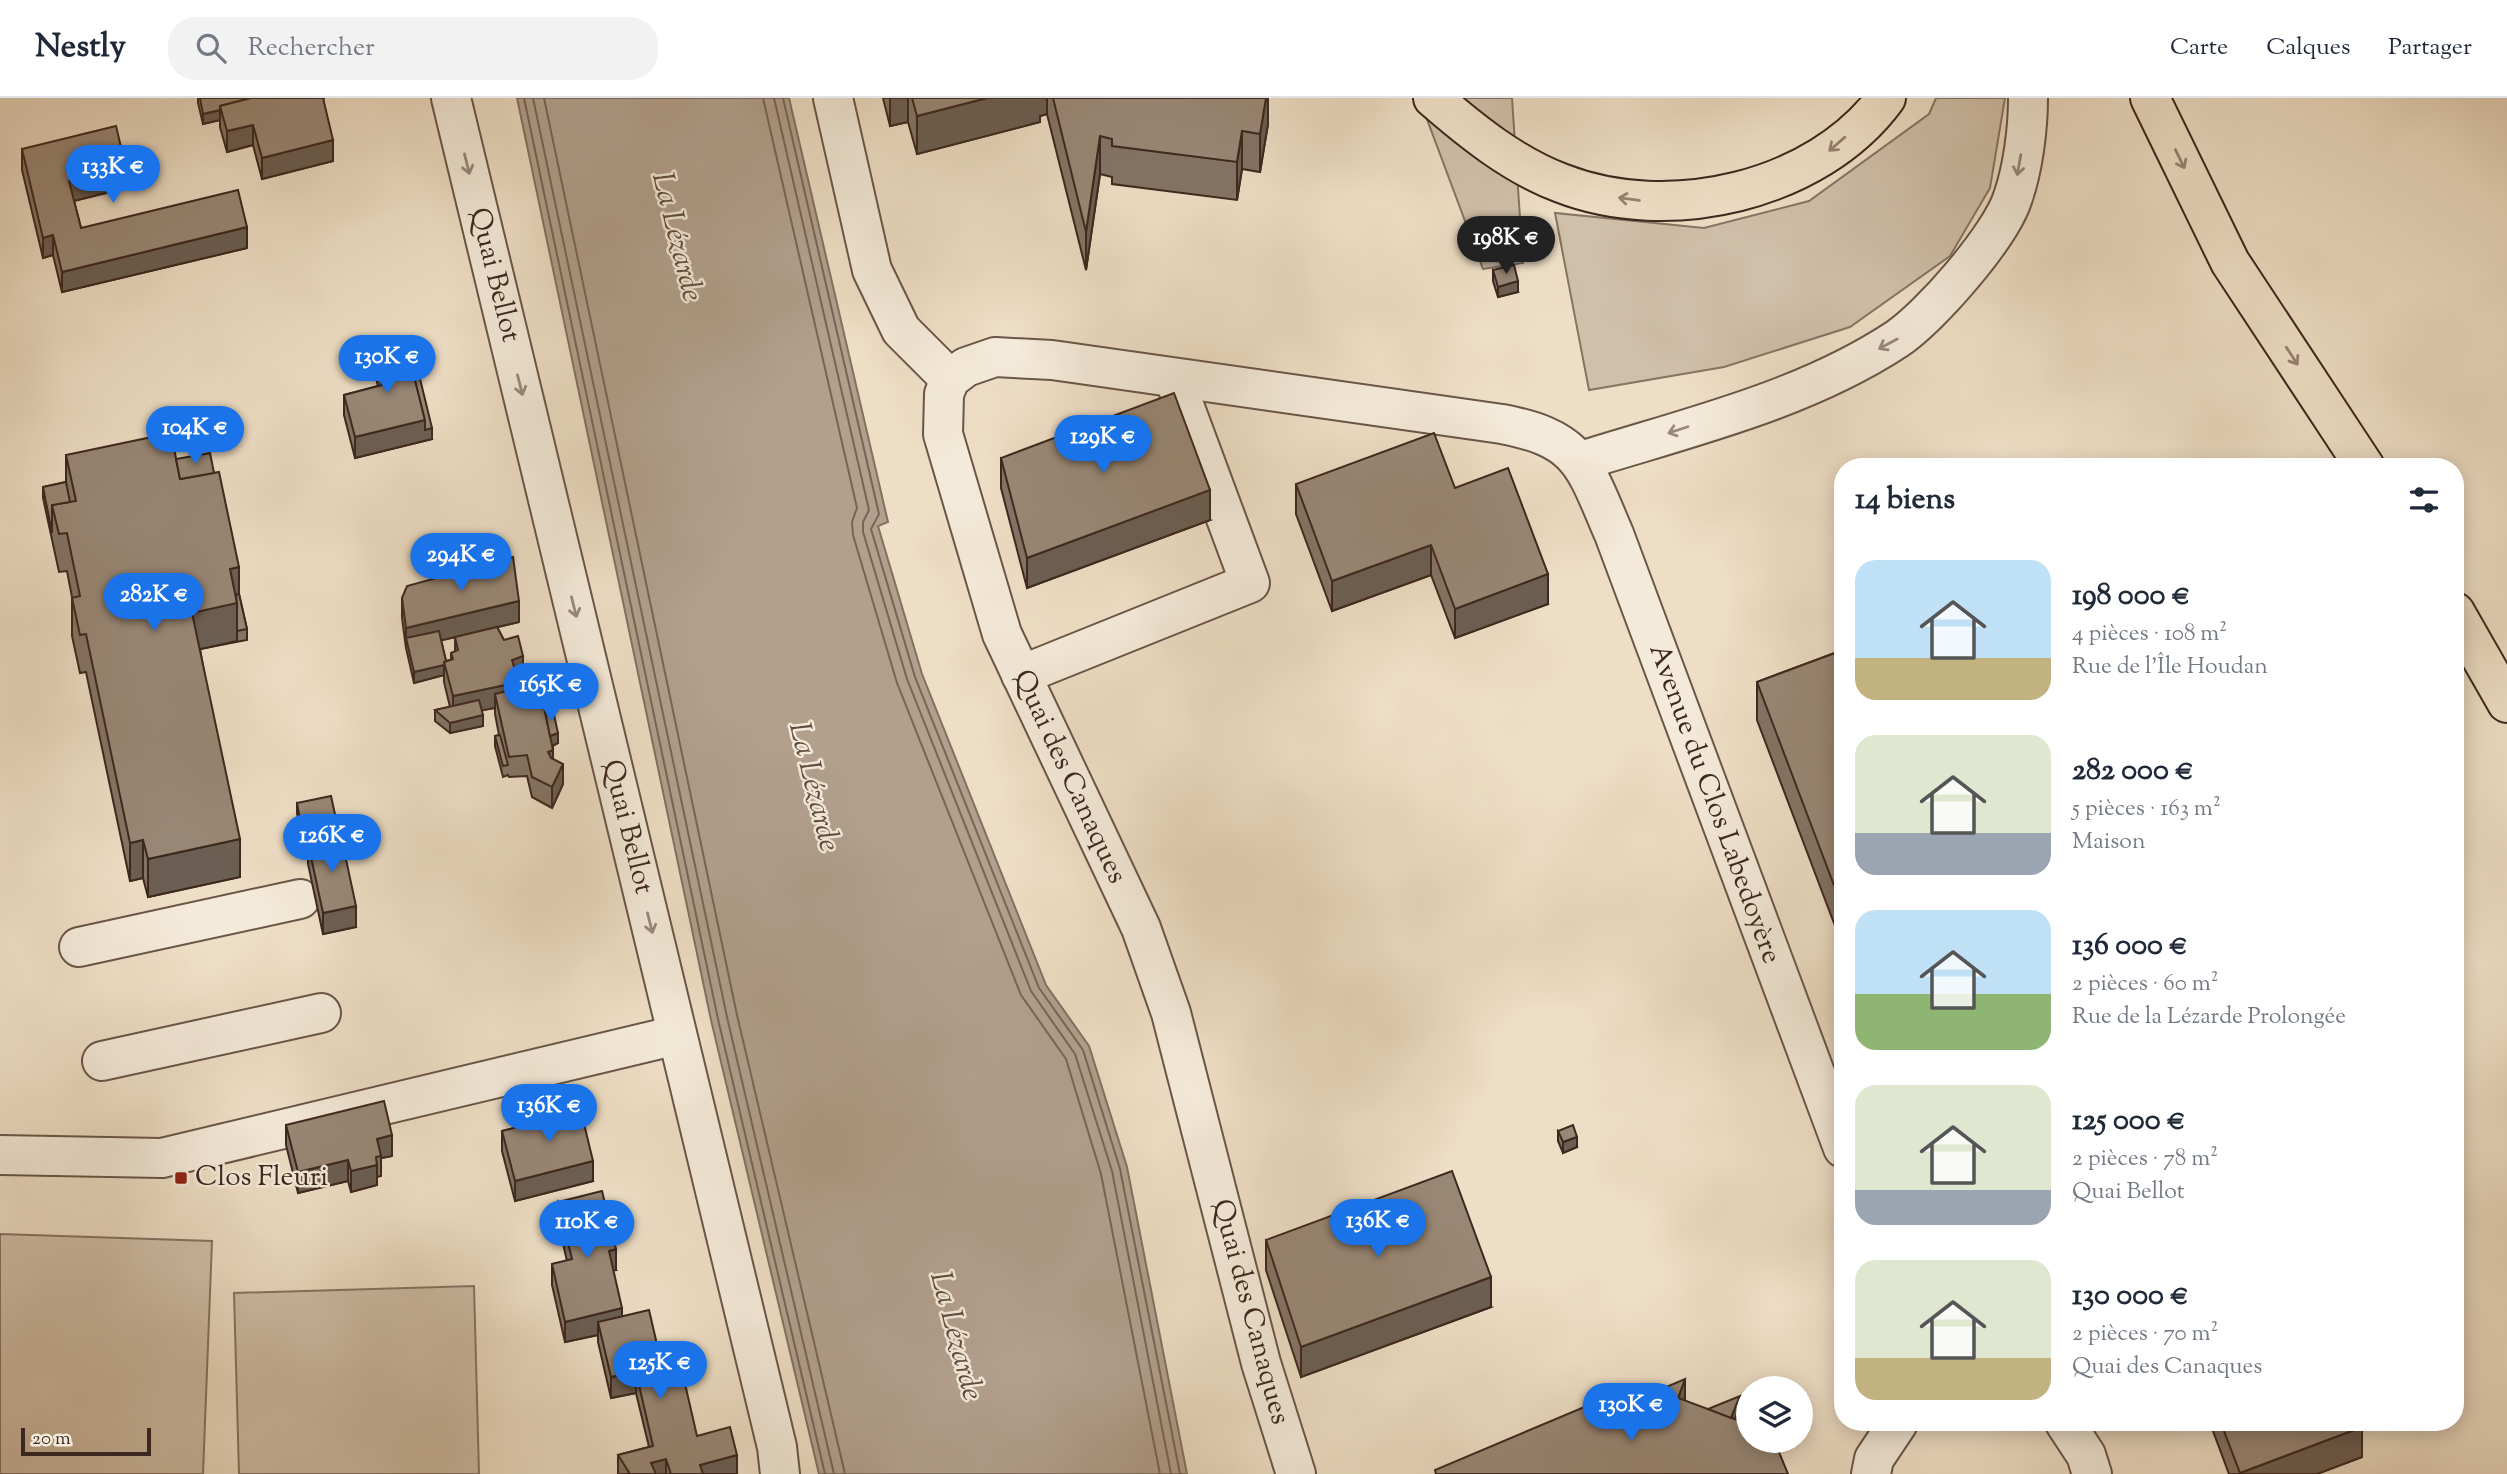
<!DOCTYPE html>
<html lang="fr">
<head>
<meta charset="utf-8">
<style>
  body { margin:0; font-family:"Sorts Mill Goudy",serif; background:#f2f2f3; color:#1f2937; height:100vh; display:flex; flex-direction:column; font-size:26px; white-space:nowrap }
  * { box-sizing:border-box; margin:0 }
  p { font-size:23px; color:#747a83 }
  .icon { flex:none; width:38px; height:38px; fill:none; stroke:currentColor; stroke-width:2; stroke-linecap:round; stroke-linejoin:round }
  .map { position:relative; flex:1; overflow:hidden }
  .side { position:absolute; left:1834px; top:360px; width:630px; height:973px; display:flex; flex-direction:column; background:#fff; border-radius:28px; box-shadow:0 4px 18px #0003 }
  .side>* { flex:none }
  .tools { position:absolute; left:1736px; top:1278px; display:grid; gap:14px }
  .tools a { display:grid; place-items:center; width:77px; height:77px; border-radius:50%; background:#fff; box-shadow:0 4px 18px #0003; font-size:35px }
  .scale { position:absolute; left:21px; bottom:18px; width:130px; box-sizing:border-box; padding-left:7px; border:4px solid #3d281f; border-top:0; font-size:19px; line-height:24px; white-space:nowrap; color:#3d281f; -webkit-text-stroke:5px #f4ead9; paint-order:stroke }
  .price { position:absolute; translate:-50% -60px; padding:0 16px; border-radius:24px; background:#1a73e8; color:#fff; font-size:23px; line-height:46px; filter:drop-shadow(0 2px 4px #0008) }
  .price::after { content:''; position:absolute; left:50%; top:42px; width:21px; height:16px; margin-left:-10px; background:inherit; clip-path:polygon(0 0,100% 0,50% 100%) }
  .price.current { background:#222; color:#fff }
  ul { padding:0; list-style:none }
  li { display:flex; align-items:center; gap:21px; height:175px; padding:0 21px }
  li span { display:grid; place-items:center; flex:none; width:196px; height:140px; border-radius:21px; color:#555 }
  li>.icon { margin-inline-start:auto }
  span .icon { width:84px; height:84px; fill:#fffc; stroke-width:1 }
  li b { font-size:30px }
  h2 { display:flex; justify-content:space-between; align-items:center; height:84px; padding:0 21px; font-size:30px }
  header { display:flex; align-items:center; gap:42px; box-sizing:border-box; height:98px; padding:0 35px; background:#fff; border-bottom:2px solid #e0e1e3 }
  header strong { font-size:33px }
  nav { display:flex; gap:38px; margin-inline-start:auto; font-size:24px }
  .search { width:490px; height:63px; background:#f2f2f3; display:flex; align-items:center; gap:18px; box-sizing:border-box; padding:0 24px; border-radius:28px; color:#747a83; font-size:26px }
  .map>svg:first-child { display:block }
  .green { fill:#d0bfa9; stroke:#867464; stroke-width:2 }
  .water { fill:#b2a08d; stroke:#837061; stroke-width:2 }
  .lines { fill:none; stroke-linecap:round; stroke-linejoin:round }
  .shore { stroke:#786456; stroke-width:2 }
  .minor-casing { stroke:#695648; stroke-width:42 }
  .major-casing { stroke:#3d281f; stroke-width:42 }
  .highway-casing { stroke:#3d281f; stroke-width:42 }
  .minor { stroke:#f4ead9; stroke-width:38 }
  .major { stroke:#eedec5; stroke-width:38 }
  .highway { stroke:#eedec5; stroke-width:38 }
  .wall { fill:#847465; stroke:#3d281f; stroke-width:2; fill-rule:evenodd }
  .shaded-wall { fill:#6b5e52; stroke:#3d281f; stroke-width:2 }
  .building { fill:#998775; stroke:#3d281f; stroke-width:2 }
  .oneway { stroke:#968372 }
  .oneway2 { stroke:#98897c }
  .poi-dot { fill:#8f2418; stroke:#f4ead9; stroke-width:2.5 }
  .labels { text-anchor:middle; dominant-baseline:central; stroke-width:5; stroke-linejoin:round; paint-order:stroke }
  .street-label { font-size:28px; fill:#3d281f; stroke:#f4ead9 }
  .poi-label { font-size:28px; fill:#3d281f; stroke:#f4ead9; text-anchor:start }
  .water-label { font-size:30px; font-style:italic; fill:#604c40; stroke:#f4ead9 }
</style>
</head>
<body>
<header>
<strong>Nestly</strong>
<div class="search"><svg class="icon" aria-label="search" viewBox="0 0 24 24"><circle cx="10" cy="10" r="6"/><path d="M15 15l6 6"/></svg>Rechercher</div>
<nav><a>Carte</a><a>Calques</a><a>Partager</a></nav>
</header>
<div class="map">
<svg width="2507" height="1376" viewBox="0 0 2507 1376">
  <rect width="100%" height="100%" fill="#eedec5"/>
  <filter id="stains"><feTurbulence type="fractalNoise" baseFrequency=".00286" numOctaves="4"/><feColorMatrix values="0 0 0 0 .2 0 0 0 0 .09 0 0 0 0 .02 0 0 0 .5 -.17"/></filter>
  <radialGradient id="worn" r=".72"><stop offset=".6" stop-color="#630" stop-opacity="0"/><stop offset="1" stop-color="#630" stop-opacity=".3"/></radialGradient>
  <!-- green -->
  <g class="green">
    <polygon points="1419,0 1512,0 1523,165 1483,171"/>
    <polygon points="1936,0 2005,0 1990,90 1950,158 1850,229 1724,269 1589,292 1555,115 1704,130 1809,103 1929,16"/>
    <polygon points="0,1136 212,1143 203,1376 0,1376"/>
    <polygon points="474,1188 479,1376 239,1376 234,1195"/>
  </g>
  <!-- water -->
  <polygon class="water" points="517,0 789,0 888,424 878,428 922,576 1046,887 1089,948 1127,1069 1187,1376 819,1376 711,922"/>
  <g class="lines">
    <!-- shore -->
    <g class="shore">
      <polyline points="524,0 718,921 825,1376"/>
      <polyline points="533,0 727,919 834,1376"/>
      <polyline points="544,0 737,917 845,1376"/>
      <polyline points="763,0 857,410 852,424 853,437 897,585 1021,897 1066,961 1101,1076 1160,1376"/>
      <polyline points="774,0 869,412 863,424 863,434 907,581 1031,893 1075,956 1112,1073 1171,1376"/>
      <polyline points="783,0 879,416 871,431 915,579 1039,890 1083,952 1120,1071 1180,1376"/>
    </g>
    <defs>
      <g id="minor">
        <polyline points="451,0 777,1349 780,1376"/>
        <polyline points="833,0 872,172 901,232 950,281"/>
        <path d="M 1581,363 C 1686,330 1803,303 1897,241 C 1930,219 2001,138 2013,99 C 2023,70 2028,31 2028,0"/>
        <polyline points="1021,577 1250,485 1174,280"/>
        <polyline points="79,849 300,801"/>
        <polyline points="102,963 321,915"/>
        <polyline points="0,1057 162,1060 677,937"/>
        <polyline points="2065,1325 2086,1357 2092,1376"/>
        <path d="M 1296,1376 L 1261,1265 L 1171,915 L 1141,830 L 1002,536 L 943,336 L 944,296 L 950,281 L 966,269 L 995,259 L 1052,262 L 1502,326 C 1581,341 1584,367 1614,436 L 1843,1050"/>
        <polyline points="1871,1376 1874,1361 1898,1325"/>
      </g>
      <path id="major" d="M 1433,0 C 1471,33 1513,67 1561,85 C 1668,127 1817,94 1886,0"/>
      <g id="highway">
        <polyline points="2150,0 2230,164 2365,369"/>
        <polyline points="2455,514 2507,605"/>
      </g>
    </defs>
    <!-- minor casing -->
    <use href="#minor" class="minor-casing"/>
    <!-- major casing -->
    <use href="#major" class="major-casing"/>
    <!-- highway casing -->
    <use href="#highway" class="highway-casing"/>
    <!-- minor -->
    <use href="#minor" class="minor"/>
    <!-- major -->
    <use href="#major" class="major"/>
    <!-- highway -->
    <use href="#highway" class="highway"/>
  </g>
  <!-- wall -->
  <g class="wall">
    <polygon points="198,0 325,0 323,0 333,63 262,81 253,47 227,54 220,29 220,22 203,26 198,5"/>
    <polygon points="883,0 1268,0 1268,26 1260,74 1242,71 1237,102 1112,86 1112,79 1100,76 1086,172 1047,16 1040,18 1040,24 917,56 908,24 890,28"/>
    <polygon points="22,51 126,90 74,103 81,130 247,150 62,194 53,157 43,160 22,72"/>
    <polygon points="1493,172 1518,194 1498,199 1493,183"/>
    <polygon points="374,252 432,341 355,360 344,317 344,297 378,288 374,273"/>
    <polygon points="66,357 176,361 239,496 247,531 247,542 200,551 240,779 148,799 143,780 130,783 86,574 80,575 72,538 72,499 67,473 59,474 43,400 43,389 66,384"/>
    <polygon points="1001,360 1210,422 1027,490 1001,390"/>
    <polygon points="1296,386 1455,390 1548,506 1455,540 1431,477 1332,513 1296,416"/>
    <path d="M 402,500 L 519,524 L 497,529 L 523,579 L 518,580 L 519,590 L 545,613 L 558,645 L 553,648 L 553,661 L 563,686 L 552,710 L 532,699 L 527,678 L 509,679 L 508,677 L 503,679 L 495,648 L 495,638 L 499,637 L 495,616 L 495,610 L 481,612 L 483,628 L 450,635 L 435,623 L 435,612 L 450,609 L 444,584 L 444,577 L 414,585 L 406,550 L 402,520 ZM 455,539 L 455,554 L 451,555 L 451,562 L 446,563 L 441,542 Z"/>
    <polygon points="1843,552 1843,849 1757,622 1757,584"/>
    <polygon points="297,705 336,721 336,731 301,738 297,715"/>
    <polygon points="308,745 356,829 323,836 308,766"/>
    <polygon points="550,1012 593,1083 515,1103 502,1053 502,1033 550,1021"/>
    <polygon points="286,1027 392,1058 381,1060 381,1078 377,1079 377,1087 351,1094 348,1083 298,1095 286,1047"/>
    <polygon points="1558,1033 1577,1049 1563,1055 1558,1043"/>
    <polygon points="558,1104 616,1172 613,1172 622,1218 662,1268 697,1338 737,1376 618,1376 618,1357 649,1349 636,1295 611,1300 598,1244 598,1237 565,1244 552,1187 552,1166 567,1163 558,1124"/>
    <polygon points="1266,1142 1491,1209 1301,1279 1266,1172"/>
    <polygon points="2210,1325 2360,1325 2362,1359 2317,1376 2229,1376"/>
  </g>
  <!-- shaded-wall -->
  <g class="shaded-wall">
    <polygon points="890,0 908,0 908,24 890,28"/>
    <polygon points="987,0 1047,0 1047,16 1040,18 1040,24 917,56 917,18"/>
    <polygon points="1266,0 1268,0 1268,26 1260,74 1260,36"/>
    <polygon points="220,12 220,22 203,26 203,16"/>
    <polygon points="253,27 253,47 227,54 227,33"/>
    <polygon points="1242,33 1242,71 1237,102 1237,64"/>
    <polygon points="1100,38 1100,76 1086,172 1086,134"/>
    <polygon points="333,42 333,63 262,81 262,60"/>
    <polygon points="126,70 126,90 69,104 69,83"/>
    <polygon points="247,129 247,150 62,194 62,174"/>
    <polygon points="53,137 53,157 43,160 43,140"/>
    <polygon points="1518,183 1518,194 1498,199 1498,189"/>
    <polygon points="425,322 432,330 432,341 355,360 355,339"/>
    <polygon points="1210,392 1210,422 1027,490 1027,460"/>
    <polygon points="1431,447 1431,477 1332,513 1332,483"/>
    <polygon points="239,469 239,507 237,507 237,543 192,553 192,515 230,471"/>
    <polygon points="1548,476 1548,506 1455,540 1455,511"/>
    <polygon points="519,503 519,524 409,550 406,540 406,530"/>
    <polygon points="523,558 523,579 512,582 512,562"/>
    <polygon points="444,567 444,577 414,585 414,574"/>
    <polygon points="519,584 519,604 495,596 495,610 453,618 453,598"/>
    <polygon points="483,617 483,628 450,635 450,625"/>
    <polygon points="558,635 558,645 548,650 548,639"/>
    <polygon points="553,652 553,672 548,654"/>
    <polygon points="563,666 563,686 552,710 552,689"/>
    <polygon points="240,741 240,779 148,799 148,761"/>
    <polygon points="143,742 143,780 130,783 130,745"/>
    <polygon points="356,808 356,829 323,836 323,815"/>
    <polygon points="392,1037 392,1058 381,1060 377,1041"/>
    <polygon points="1577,1039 1577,1049 1563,1055 1563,1044"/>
    <polygon points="348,1062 348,1083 298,1095 298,1074"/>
    <polygon points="593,1063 593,1083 515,1103 515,1083"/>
    <polygon points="377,1067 377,1087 351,1094 351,1073"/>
    <polygon points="616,1151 616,1172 609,1174 609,1153"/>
    <polygon points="1491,1179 1491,1209 1301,1279 1301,1249"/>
    <polygon points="622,1210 622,1231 598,1224 598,1237 565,1244 565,1224"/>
    <polygon points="636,1274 636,1295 611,1300 611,1279"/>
    <polygon points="1685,1281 1685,1332 1678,1300"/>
    <polygon points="1740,1298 1740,1309 1716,1366 1716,1355"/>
    <polygon points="2362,1329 2362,1359 2317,1376 2240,1376 2240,1375"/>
    <polygon points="737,1357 737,1376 700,1376 700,1367"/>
    <polygon points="666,1361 666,1376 651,1376 651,1365"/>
  </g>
  <!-- building -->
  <g class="building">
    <polygon points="200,0 251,0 220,8 220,12 203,16"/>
    <polygon points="251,0 323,0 333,42 262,60 253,27 227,33 220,8"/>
    <polygon points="912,0 987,0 917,18"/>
    <polygon points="1053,0 1266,0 1260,36 1242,33 1237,64 1112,48 1112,41 1100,38 1086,134"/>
    <polygon points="116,28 126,70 69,83 81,130 238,92 247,129 62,174 53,137 43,140 22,51"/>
    <polygon points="1514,167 1518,183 1498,189 1493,172"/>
    <polygon points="406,244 425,322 355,339 344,297 382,287 374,252"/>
    <polygon points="413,252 432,330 425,332 425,322 408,254"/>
    <polygon points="1174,295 1210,392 1027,460 1001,360"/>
    <polygon points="171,335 180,381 219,374 239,469 230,471 237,505 192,515 240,741 148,761 143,742 130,745 86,536 80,537 72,500 80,498 67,435 59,436 52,407 76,403 66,357"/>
    <polygon points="1434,335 1455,390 1508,370 1548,476 1455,511 1431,447 1332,483 1296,386"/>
    <polygon points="210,355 214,375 180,381 176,361"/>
    <polygon points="66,384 70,404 52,407 52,435 43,389"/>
    <polygon points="513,459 519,503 406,530 402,500 407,488"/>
    <polygon points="239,496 247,531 237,533 237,505 236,497"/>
    <polygon points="497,529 504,542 518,538 523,558 512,562 519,584 453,598 444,564 453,561 451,555 458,552 455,539"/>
    <polygon points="439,533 446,563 444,564 444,567 414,574 406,540"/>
    <polygon points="1843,552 1843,811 1757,584"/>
    <polygon points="539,585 553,652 548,654 551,660 563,666 552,689 532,679 527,657 509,659 495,596"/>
    <polygon points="479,602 483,617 450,625 435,612"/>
    <polygon points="553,612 558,635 550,638 545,613"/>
    <polygon points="500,637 508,667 503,668 495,638"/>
    <polygon points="331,698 336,721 301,727 297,705"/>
    <polygon points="341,738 356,808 323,815 308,745"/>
    <polygon points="384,1003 392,1037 377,1041 381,1058 376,1059 377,1067 351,1073 348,1062 298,1074 286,1027"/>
    <polygon points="579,1005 593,1063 515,1083 502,1033 552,1020 550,1012"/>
    <polygon points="1573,1027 1577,1039 1563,1044 1558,1033"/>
    <polygon points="1452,1073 1491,1179 1301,1249 1266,1142"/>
    <polygon points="602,1093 616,1151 609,1153 622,1210 565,1224 552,1166 572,1161 558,1104"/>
    <polygon points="649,1212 662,1268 680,1264 697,1338 730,1329 737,1357 700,1367 703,1376 671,1376 666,1361 651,1365 656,1376 630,1376 618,1357 653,1348 636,1274 611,1279 598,1224"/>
    <polygon points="1685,1281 1678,1300 1748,1326 1748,1342 1774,1342 1788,1376 1436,1376 1435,1372 1627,1291 1634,1308 1642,1304 1640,1300"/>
    <polygon points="1740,1298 1731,1320 1708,1311"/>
    <polygon points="2221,1325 2360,1325 2362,1329 2240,1375"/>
  </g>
  <!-- one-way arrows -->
  <defs><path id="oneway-shaft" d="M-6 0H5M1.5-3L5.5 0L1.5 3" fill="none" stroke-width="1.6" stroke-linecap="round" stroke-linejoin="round" transform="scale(1.75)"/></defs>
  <g class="oneway">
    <use href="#oneway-shaft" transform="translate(1837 46) rotate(139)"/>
    <use href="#oneway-shaft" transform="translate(2180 61) rotate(64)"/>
    <use href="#oneway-shaft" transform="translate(1629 101) rotate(-173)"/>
    <use href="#oneway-shaft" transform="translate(2292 258) rotate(57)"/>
  </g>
  <g class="oneway2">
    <use href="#oneway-shaft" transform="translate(467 66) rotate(76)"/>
    <use href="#oneway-shaft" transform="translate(2019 67) rotate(100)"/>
    <use href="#oneway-shaft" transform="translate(1888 246) rotate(152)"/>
    <use href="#oneway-shaft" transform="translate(520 287) rotate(76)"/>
    <use href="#oneway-shaft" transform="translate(1678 332) rotate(162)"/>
    <use href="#oneway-shaft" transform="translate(574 509) rotate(76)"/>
    <use href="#oneway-shaft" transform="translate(650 825) rotate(76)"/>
  </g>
  <!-- markers -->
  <rect class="poi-dot" x="174" y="1073" width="14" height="14" rx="3.5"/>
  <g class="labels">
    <!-- street labels -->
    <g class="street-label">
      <text transform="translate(494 177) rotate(76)">Quai Bellot</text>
      <text transform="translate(1069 679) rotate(65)">Quai des Canaques</text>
      <text transform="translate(1714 706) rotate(70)">Avenue du Clos Labedoyère</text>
      <text transform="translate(627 729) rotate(76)">Quai Bellot</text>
      <text transform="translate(1250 1214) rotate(75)">Quai des Canaques</text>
    </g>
    <!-- poi labels -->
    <g class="poi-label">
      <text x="195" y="1080">Clos Fleuri</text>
    </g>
    <!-- water labels -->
    <g class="water-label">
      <text transform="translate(676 139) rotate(76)">La Lézarde</text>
      <text transform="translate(813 689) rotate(76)">La Lézarde</text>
      <text transform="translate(955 1238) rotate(75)">La Lézarde</text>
    </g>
  </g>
  <rect width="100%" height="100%" filter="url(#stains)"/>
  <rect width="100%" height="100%" fill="url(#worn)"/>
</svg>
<div class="tools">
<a><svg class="icon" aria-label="layers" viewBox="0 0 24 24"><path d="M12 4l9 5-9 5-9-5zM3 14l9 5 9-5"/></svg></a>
</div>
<div class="scale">20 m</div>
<b class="price" style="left:113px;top:107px">133K €</b>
<b class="price current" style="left:1506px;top:178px">198K €</b>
<b class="price" style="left:387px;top:297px">130K €</b>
<b class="price" style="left:195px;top:368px">104K €</b>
<b class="price" style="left:1103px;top:377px">129K €</b>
<b class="price" style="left:461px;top:495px">294K €</b>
<b class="price" style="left:154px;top:535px">282K €</b>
<b class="price" style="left:551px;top:625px">165K €</b>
<b class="price" style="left:332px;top:776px">126K €</b>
<b class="price" style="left:549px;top:1046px">136K €</b>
<b class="price" style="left:1378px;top:1161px">136K €</b>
<b class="price" style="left:587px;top:1162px">110K €</b>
<b class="price" style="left:660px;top:1303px">125K €</b>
<b class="price" style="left:1631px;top:1345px">130K €</b>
<section class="side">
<h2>14 biens<svg class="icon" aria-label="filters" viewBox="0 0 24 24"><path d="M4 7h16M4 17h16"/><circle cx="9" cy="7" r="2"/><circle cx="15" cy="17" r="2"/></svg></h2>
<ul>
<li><span style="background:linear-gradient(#bfe0f5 70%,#c2b280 0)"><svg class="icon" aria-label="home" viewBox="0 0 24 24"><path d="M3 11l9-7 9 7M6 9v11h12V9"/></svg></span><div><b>198 000 €</b><p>4 pièces · 108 m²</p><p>Rue de l'Île Houdan</p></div></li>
<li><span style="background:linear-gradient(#dfe7d0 70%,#9aa5b1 0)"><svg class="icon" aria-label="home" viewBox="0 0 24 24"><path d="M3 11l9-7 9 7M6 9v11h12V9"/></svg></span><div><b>282 000 €</b><p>5 pièces · 163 m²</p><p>Maison</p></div></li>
<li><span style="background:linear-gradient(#bfe0f5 60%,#8fb573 0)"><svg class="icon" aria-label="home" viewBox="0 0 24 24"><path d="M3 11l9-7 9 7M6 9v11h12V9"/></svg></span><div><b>136 000 €</b><p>2 pièces · 60 m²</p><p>Rue de la Lézarde Prolongée</p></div></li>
<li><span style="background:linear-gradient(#dfe7d0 75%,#9aa5b1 0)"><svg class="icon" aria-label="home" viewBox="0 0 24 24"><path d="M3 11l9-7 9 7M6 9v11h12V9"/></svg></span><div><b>125 000 €</b><p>2 pièces · 78 m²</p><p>Quai Bellot</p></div></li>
<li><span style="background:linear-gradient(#dfe7d0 70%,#c2b280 0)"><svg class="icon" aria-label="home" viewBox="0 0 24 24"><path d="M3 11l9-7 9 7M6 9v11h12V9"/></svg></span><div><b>130 000 €</b><p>2 pièces · 70 m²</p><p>Quai des Canaques</p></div></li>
</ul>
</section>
</div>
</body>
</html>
